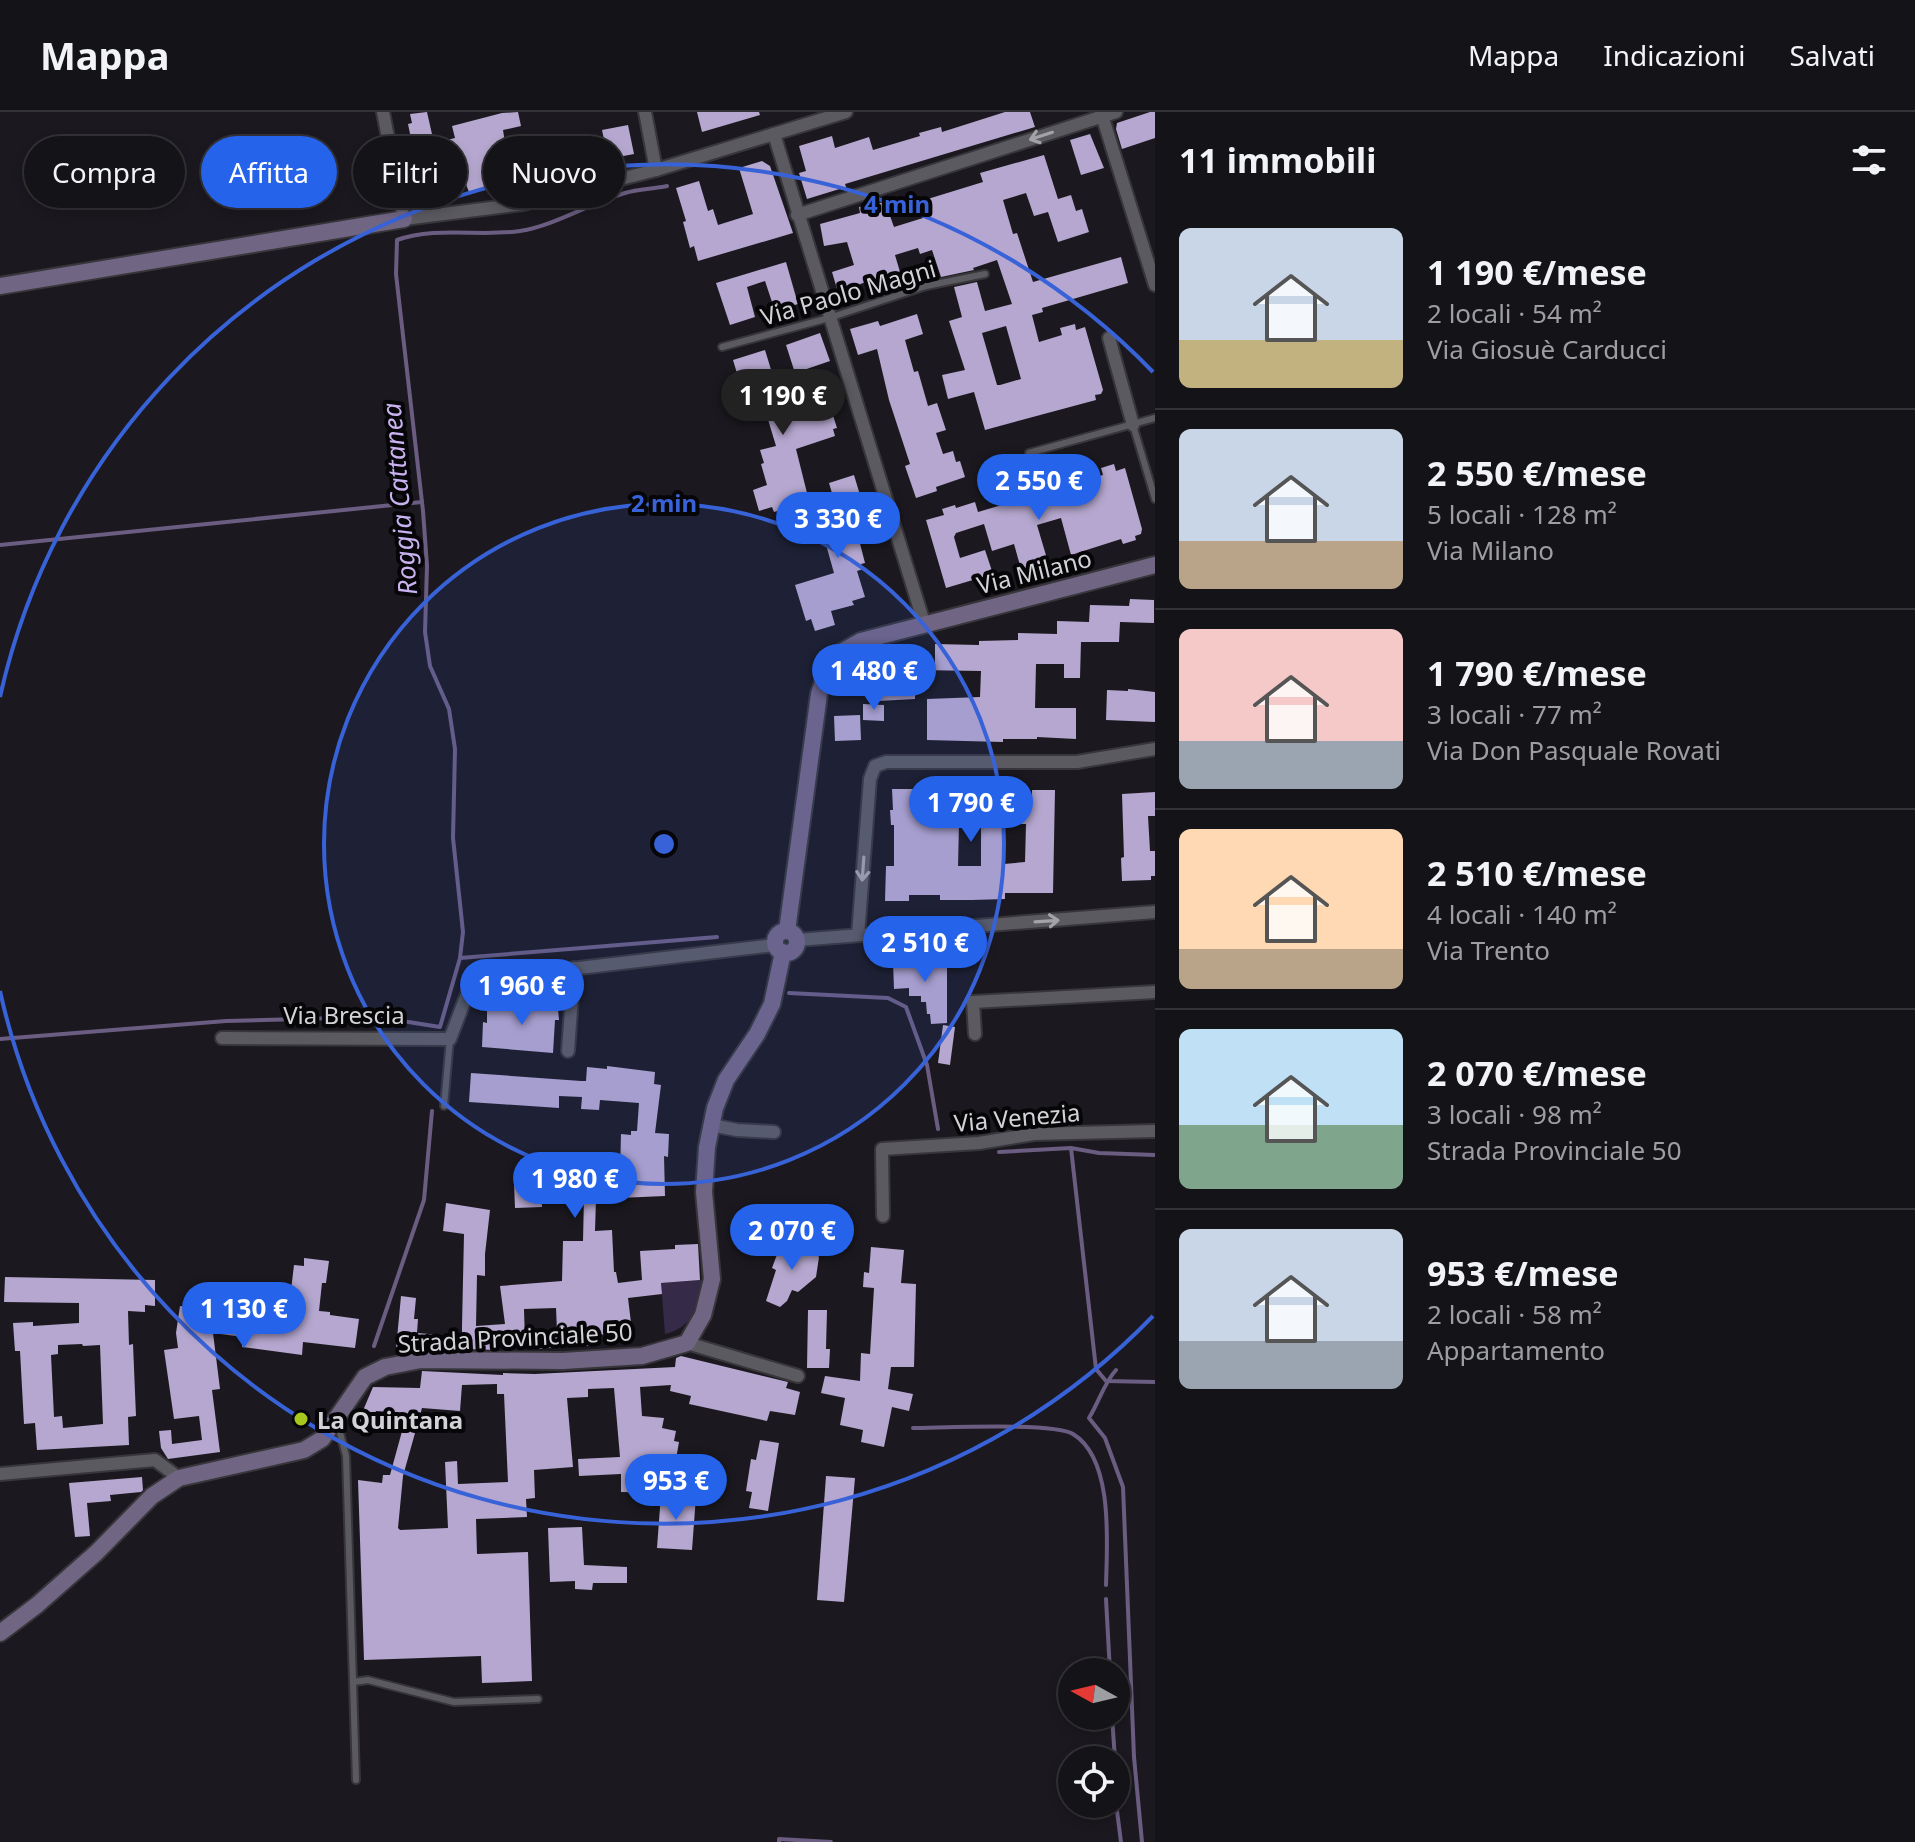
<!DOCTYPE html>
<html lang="it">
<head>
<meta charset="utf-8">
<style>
  body { margin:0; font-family:"Noto Sans",sans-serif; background:#212024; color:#f1f3f6; height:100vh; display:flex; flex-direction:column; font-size:30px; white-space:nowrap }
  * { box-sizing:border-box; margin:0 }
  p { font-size:26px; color:#9d9ea1 }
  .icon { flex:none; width:44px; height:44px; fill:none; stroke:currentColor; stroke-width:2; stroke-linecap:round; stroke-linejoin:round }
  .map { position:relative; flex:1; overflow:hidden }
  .side { display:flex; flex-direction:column; background:#141317; width:760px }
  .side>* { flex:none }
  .guide { position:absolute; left:24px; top:24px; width:760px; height:72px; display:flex; gap:16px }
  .needle { width:52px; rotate:278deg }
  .tools { position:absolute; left:1058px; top:1546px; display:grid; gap:16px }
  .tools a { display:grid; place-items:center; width:72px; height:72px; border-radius:50%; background:#141317; box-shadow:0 4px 12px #0003,0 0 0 2px #333236; font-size:40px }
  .price { position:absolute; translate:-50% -68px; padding:0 18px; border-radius:28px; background:#2563eb; color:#fff; font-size:26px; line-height:52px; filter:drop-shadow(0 2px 4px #0008) }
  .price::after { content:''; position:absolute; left:50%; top:48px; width:24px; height:18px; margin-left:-12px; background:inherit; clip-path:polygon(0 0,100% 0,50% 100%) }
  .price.current { background:#222; color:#fff }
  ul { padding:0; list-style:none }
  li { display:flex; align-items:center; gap:24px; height:200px; padding:0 24px }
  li+li { border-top:2px solid #333236 }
  li span { display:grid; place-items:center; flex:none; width:224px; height:160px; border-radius:12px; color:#555 }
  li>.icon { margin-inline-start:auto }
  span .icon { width:96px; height:96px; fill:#fffc; stroke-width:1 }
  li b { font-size:34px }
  h2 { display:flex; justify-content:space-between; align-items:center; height:96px; padding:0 24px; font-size:34px }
  .chip { padding:0 28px; border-radius:36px; background:#141317; box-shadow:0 4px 12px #0003,0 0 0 2px #333236; font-size:28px; line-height:72px }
  .chip.current { background:#2563eb; color:#fff }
  header { display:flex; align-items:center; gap:48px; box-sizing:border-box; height:112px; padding:0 40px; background:#141317; border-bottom:2px solid #333236 }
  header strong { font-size:38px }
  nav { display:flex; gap:44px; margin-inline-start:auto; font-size:28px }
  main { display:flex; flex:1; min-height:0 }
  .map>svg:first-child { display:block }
  .green { fill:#352a48 }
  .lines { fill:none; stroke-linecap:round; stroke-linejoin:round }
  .stream { stroke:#6a5d81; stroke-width:4 }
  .building { fill:#b5a7cf; fill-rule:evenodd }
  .lane-casing { stroke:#37363a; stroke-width:10 }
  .street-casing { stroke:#37363a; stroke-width:16 }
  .secondary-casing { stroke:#37363a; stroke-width:20 }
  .lane { stroke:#5c5a61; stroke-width:6 }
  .street { stroke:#5c5a61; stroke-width:12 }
  .secondary { stroke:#716584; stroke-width:16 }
  .oneway { stroke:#a3a2a7 }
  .ring { fill:none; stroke:#3862d8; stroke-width:4 }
  .poi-dot { fill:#a8c71d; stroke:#060507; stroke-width:3 }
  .labels { text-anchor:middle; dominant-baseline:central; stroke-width:8; stroke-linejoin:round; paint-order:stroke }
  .street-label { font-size:24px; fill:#d3d2d6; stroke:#060507 }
  .poi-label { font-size:24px; font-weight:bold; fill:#d3d2d6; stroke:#060507; text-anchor:start }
  .water-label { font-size:26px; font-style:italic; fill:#c8b2f0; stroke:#060507 }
  .centre { fill:#3862d8; stroke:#060507; stroke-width:4 }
  .ring-label { font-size:24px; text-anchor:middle; font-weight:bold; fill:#3862d8; stroke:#060507; stroke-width:8; stroke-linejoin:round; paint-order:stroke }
</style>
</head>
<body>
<header>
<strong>Mappa</strong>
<nav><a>Mappa</a><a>Indicazioni</a><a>Salvati</a></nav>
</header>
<main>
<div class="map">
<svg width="1155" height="1730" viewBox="0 0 1155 1730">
  <rect width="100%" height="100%" fill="#1b191f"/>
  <!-- green -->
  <path class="green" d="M 701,1168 C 702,1194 691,1216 665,1222 L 661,1171 Z"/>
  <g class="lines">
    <!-- stream -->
    <g class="stream">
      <polyline points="0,433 422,390"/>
      <polyline points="460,846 717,825"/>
      <polyline points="789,881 888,886 906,895 927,953 938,1017"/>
      <path d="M 0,927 L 226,909 L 377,905 L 440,915 L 460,846 L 463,820 L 453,726 L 455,637 L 449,597 L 430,554 L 425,520 L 427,454 L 423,399 L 396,162 L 397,128 C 436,114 480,125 520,119 C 556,113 590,91 625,81 C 638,77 653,77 667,74"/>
      <polyline points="1071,1036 1099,1041 1155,1043"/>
      <polyline points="999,1040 1071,1036 1096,1257 1106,1269 1155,1270"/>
      <polyline points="374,1234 424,1088 432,999"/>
      <path d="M 1116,1258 C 1104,1271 1099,1290 1089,1306 L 1105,1326 L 1123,1375 L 1134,1645 L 1142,1730"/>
      <path d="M 913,1316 C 941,1316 1054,1310 1073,1322 C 1114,1347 1107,1432 1106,1473"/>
      <polyline points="1106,1487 1110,1560"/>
      <polyline points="1112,1604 1115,1648"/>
      <polyline points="1116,1691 1121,1730"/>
      <polyline points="779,1730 779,1727 831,1730"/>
    </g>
  </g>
  <!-- building -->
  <g class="building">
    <polygon points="427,0 434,31 455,26 452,14 502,1 518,0 521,14 503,18 506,37 532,35 539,65 469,80 461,60 426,67 424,59 420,60 416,35 413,36 408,12 412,11 410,2"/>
    <polygon points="697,0 759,0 760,3 702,20"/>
    <polygon points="1005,0 1030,0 1035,15 845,72 846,75 807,87 799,61 806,59 799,34 832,24 835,36 869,25 873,38 920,24 919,21 941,15 942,20"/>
    <polygon points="1150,0 1155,0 1155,26 1122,37 1116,17 1117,11"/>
    <polygon points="628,13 634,42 608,47 602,18"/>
    <polygon points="1090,22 1104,56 1081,63 1070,28"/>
    <polygon points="579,23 584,51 558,58 554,30"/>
    <path d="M 1044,43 L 1058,87 L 1071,83 L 1076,99 L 1082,97 L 1089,120 L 1058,130 L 1048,100 L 1034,104 L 1026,81 L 1003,88 L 1013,122 L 1017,121 L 1033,170 L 1121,145 L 1128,171 L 1042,196 L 1043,200 L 1032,203 L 1039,230 L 1062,223 L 1060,216 L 1075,212 L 1076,218 L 1085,215 L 1103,278 L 1101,282 L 1095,283 L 1096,288 L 985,318 L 974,280 L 948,287 L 942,263 L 965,258 L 949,209 L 962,205 L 954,175 L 977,170 L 985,199 L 1012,192 L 997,148 L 973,156 L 974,158 L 941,165 L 932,138 L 920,142 L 918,136 L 895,143 L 900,160 L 860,172 L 863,180 L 840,187 L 832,160 L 854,153 L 847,130 L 824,134 L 820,112 L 860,101 L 859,95 L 885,90 L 894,115 L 923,106 L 918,90 L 983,70 L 980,61 ZM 1006,214 L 1021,267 L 1000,273 L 997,273 L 982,221 Z"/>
    <polygon points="762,49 770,54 793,121 698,149 694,134 690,136 683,110 686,109 676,76 699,69 708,99 713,97 718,113 753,102 739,56"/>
    <polygon points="786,150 798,192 775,199 765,169 747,175 755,205 730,213 716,171"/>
    <polygon points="917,202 923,222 905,228 914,260 918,259 928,294 937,291 946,318 936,321 943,342 953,339 956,350 960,349 965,365 936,375 937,379 916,386 905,354 910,352 889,288 877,237 858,243 850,217 878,209 880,214"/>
    <polygon points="820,221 830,249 795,261 786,233"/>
    <polygon points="765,238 780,287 789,284 794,301 816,294 818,298 830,294 837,316 833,317 835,324 796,337 809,389 774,400 772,395 759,399 753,378 767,373 761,352 764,351 760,338 776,334 767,304 772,303 763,272 742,278 733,248"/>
    <polygon points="1114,352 1116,359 1125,356 1142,417 1141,422 1135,424 1136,428 1123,432 1121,427 1071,443 1061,406 1037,413 1048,450 1021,457 1014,432 992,439 984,412 956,421 954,425 960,446 985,438 993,462 946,476 926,408 944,403 942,397 955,393 956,396 975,390 978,400 1005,392 1002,381 1074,360 1076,370 1103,363 1101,356"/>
    <polygon points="854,363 869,413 856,416 865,451 861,452 863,457 857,459 865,485 852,489 854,493 831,499 835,513 815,519 811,507 806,509 795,473 834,461 825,429 829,427 827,419 842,415 829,371"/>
    <polygon points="1130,487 1154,488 1154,511 1120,510 1119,530 1081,530 1080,566 1064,566 1064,552 1036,552 1035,596 1076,596 1076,627 1037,625 1037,627 1003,627 1003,630 927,628 927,587 980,585 981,559 915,558 915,587 878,589 878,564 901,536 909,535 935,555 935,532 979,533 979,529 1018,528 1018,521 1057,522 1057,509 1089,510 1090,493 1129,494"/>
    <polygon points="1128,577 1155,580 1155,610 1106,608 1107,578 1128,579"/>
    <polygon points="863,592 884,593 884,609 863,608"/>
    <polygon points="860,603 861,628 835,629 834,604"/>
    <path d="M 892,677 L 1001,677 L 1001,683 L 1032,683 L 1032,678 L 1055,678 L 1053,781 L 1005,781 L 1005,787 L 972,788 L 940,788 L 940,783 L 909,783 L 909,789 L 885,789 L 886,754 L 894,754 L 894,713 L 891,713 L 890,698 L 893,698 ZM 959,712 L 981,712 L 981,754 L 958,754 ZM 1004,712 L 1026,712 L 1025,750 L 1004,752 Z"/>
    <polygon points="1155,680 1155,704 1148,704 1150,739 1155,739 1155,764 1151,764 1151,768 1122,769 1121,746 1124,745 1122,682"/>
    <polygon points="947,846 947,911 931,912 930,902 927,902 926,890 921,890 921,884 909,884 909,876 894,877 893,850"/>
    <polygon points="557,887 559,908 555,908 553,941 482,935 483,910 487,911 487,895"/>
    <polygon points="943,913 955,915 950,953 938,951"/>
    <polygon points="607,954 655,960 654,972 661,973 655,1021 669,1022 668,1045 664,1044 665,1084 596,1087 595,1119 612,1118 614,1160 616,1160 618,1171 642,1168 640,1139 675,1137 675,1133 698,1132 700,1168 661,1171 662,1182 628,1186 632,1219 598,1223 598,1233 534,1237 533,1220 557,1219 556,1196 524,1197 525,1230 497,1231 497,1238 466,1237 466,1227 462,1227 462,1214 464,1122 443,1119 446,1091 490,1098 485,1142 485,1164 477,1163 476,1214 505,1212 500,1174 562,1169 563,1129 583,1129 584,1085 572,1085 572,1075 541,1074 542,1095 515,1096 514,1071 542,1064 542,1062 620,1061 621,1022 631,1023 631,1019 637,1019 639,991 600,988 599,998 581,997 582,985 559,984 559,996 469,990 471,961 581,969 586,969 587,955 607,957"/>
    <polygon points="782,1129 805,1135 809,1132 819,1145 816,1165 798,1180 792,1178 787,1189 780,1195 766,1189 776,1158 772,1156"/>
    <polygon points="871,1135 904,1138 901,1171 916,1172 914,1255 891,1255 888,1277 913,1282 909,1299 892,1295 884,1335 861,1330 863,1318 840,1313 845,1286 821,1281 825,1264 860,1269 861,1241 870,1242 874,1176 863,1175 864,1160 869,1161"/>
    <polygon points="304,1146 329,1149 326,1171 322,1171 319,1199 330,1200 330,1203 359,1207 355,1236 303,1230 302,1243 242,1235 243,1225 213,1221 220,1277 212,1278 220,1340 168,1347 161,1336 159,1319 171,1318 172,1332 202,1328 199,1304 174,1307 164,1238 178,1236 176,1221 180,1194 284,1207 285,1195 289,1195 294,1153 304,1154"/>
    <path d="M 5,1165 L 155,1168 L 155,1194 L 145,1193 L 145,1200 L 128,1199 L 129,1233 L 133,1232 L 136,1304 L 128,1305 L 129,1333 L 37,1338 L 35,1311 L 24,1312 L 20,1239 L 15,1239 L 13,1211 L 33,1210 L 33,1214 L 79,1211 L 79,1191 L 4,1190 ZM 82,1232 L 83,1234 L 100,1233 L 103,1312 L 63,1316 L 62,1304 L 54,1305 L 51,1243 L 58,1242 L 58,1233 Z"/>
    <polygon points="401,1184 416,1186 414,1207 418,1207 417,1221 441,1223 440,1237 396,1237"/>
    <polygon points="808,1198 827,1198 826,1237 830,1237 829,1256 807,1256"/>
    <path d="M 681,1244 L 788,1270 L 786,1276 L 800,1280 L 795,1303 L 770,1299 L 767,1309 L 689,1292 L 691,1284 L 670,1279 L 671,1273 L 640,1275 L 642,1304 L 664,1306 L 662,1316 L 676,1319 L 674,1329 L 679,1330 L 670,1381 L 621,1380 L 621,1362 L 579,1364 L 578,1347 L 620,1345 L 614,1276 L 588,1277 L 588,1285 L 567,1286 L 573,1355 L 534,1358 L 535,1386 L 526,1387 L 527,1405 L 476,1407 L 477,1442 L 528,1440 L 532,1569 L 482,1571 L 481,1544 L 364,1548 L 358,1368 L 382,1371 L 383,1363 L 390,1363 L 407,1301 L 376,1299 L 368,1320 L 356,1315 L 373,1275 L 420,1276 L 422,1259 L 503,1263 L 503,1261 L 535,1262 L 675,1255 L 676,1246 ZM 497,1272 L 497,1282 L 504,1282 L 508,1370 L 458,1372 L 457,1349 L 445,1350 L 448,1416 L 400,1418 L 398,1416 L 403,1364 L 422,1296 L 460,1299 L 462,1273 Z"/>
    <polygon points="760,1328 779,1331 768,1399 749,1396 752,1380 746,1379 751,1347 756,1348"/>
    <polygon points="826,1364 855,1366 844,1490 817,1488"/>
    <polygon points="142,1365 143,1378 141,1380 110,1383 111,1389 87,1391 90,1424 75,1425 69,1371"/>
    <polygon points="661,1382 696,1384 692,1438 657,1436"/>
    <polygon points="582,1415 584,1453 627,1455 627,1471 593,1471 592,1478 575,1477 575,1469 550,1470 548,1416"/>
  </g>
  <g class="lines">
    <defs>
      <g id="lane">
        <polyline points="722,235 829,206 926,174 985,162"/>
        <polyline points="1133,313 1155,387"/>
        <polyline points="1029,341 1155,306"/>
        <polyline points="444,994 450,927"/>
        <polyline points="337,1309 346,1344 353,1570 368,1568 454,1590 538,1587"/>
        <polyline points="353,1570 356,1668"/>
      </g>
      <g id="street">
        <polyline points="383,0 404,107 523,92 656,58 846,0"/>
        <polyline points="645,0 656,58"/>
        <polyline points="1101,0 1155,173"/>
        <polyline points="774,22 924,511"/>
        <polyline points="797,103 1116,0"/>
        <polyline points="1109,226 1133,313"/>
        <polyline points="858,823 870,667 875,654 886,650 1077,650 1155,637"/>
        <polyline points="797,828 1155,800"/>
        <polyline points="975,922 973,890 1155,880"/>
        <polyline points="222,926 450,927 467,882 486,867 775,833"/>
        <polyline points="568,939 574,856"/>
        <polyline points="711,1013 737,1018 774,1020"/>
        <polyline points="883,1104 882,1037 979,1031 1034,1022 1155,1019"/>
        <polyline points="687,1231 798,1264"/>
        <polyline points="0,1362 155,1348 179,1366"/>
      </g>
      <g id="secondary">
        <polyline points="0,174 404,107"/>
        <circle cx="786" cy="830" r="11"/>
        <polyline points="787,819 819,582 831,546 861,529 1155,453"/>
        <polyline points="0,1521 37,1493 96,1441 152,1384 179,1366 304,1338 322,1327 365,1265 385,1255 421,1248 563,1249 642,1244 687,1231 703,1203 712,1167 704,1080 707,1035 715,996 726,968 757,922 772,892 783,840"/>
      </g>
    </defs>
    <!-- lane casing -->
    <use href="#lane" class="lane-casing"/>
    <!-- street casing -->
    <use href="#street" class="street-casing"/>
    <!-- secondary casing -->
    <use href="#secondary" class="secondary-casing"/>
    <!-- lane -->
    <use href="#lane" class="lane"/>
    <!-- street -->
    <use href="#street" class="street"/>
    <!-- secondary -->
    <use href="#secondary" class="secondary"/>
  </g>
  <!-- one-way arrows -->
  <defs><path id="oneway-shaft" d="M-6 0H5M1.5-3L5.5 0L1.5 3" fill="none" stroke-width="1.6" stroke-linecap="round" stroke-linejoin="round" transform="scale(2)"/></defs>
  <g class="oneway">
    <use href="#oneway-shaft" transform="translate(1041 24) rotate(162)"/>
    <use href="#oneway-shaft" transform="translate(863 757) rotate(94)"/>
    <use href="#oneway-shaft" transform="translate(1047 809) rotate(-4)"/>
  </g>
  <!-- distance rings -->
  <circle cx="664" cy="732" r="340" fill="#3862d8" fill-opacity=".12"/>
  <g class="ring">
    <circle cx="664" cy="732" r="340"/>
    <path d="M1153 1204A680 680 0 0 1 0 879M0 585A680 680 0 0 1 1153 260"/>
  </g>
  <!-- markers -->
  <circle class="poi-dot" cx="301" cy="1307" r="8"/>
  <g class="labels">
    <!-- street labels -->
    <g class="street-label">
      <text transform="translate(848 180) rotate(-16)">Via Paolo Magni</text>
      <text transform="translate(1034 459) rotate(-14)">Via Milano</text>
      <text x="344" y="902">Via Brescia</text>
      <text transform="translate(1017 1005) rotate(-5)">Via Venezia</text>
      <text transform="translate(515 1225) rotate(-3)">Strada Provinciale 50</text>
    </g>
    <!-- poi labels -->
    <g class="poi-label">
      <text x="317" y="1307">La Quintana</text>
    </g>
    <!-- water labels -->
    <g class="water-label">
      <text transform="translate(399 387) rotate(-95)">Roggia Cattanea</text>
    </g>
  </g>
  <circle cx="664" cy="732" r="12" class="centre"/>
  <g class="ring-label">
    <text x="897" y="101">4 min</text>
    <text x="664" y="400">2 min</text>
  </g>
</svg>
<div class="tools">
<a><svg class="needle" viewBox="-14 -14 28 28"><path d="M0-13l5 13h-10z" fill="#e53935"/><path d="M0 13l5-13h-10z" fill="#9d9ea1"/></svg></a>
<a><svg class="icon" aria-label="locate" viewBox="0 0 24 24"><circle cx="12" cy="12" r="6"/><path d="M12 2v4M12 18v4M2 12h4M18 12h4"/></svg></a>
</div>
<b class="price current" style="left:783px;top:325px">1 190 €</b>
<b class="price" style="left:1039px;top:410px">2 550 €</b>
<b class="price" style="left:838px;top:448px">3 330 €</b>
<b class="price" style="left:874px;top:600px">1 480 €</b>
<b class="price" style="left:971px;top:732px">1 790 €</b>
<b class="price" style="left:925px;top:872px">2 510 €</b>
<b class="price" style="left:522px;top:915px">1 960 €</b>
<b class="price" style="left:575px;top:1108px">1 980 €</b>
<b class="price" style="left:792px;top:1160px">2 070 €</b>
<b class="price" style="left:244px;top:1238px">1 130 €</b>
<b class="price" style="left:676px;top:1410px">953 €</b>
<div class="guide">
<a class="chip">Compra</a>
<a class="chip current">Affitta</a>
<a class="chip">Filtri</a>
<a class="chip">Nuovo</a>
</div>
</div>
<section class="side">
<h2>11 immobili<svg class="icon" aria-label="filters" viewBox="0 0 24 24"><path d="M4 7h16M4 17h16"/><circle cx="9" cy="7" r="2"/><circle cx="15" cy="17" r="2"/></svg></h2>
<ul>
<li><span style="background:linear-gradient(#c9d6e8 70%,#c2b280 0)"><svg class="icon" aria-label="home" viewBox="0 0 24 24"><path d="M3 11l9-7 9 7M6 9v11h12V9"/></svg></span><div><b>1 190 €/mese</b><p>2 locali · 54 m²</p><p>Via Giosuè Carducci</p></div></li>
<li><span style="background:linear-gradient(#c9d6e8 70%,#b9a48a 0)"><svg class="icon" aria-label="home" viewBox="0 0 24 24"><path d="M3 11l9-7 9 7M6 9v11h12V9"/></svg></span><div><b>2 550 €/mese</b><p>5 locali · 128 m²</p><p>Via Milano</p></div></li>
<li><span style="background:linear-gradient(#f6c9c9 70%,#9aa5b1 0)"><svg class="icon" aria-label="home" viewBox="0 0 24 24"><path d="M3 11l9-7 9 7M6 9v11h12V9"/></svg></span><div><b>1 790 €/mese</b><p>3 locali · 77 m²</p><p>Via Don Pasquale Rovati</p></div></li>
<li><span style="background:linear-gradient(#ffd9b3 75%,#b9a48a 0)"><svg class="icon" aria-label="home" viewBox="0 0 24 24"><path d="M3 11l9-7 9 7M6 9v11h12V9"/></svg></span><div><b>2 510 €/mese</b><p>4 locali · 140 m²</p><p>Via Trento</p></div></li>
<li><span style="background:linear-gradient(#bfe0f5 60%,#7fa58c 0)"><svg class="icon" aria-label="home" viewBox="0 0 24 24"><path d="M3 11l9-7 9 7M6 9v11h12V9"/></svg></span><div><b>2 070 €/mese</b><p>3 locali · 98 m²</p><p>Strada Provinciale 50</p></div></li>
<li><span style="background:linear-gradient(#c9d6e8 70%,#9aa5b1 0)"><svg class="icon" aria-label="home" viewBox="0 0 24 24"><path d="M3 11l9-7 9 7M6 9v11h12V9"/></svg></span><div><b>953 €/mese</b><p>2 locali · 58 m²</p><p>Appartamento</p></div></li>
</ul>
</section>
</main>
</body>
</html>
